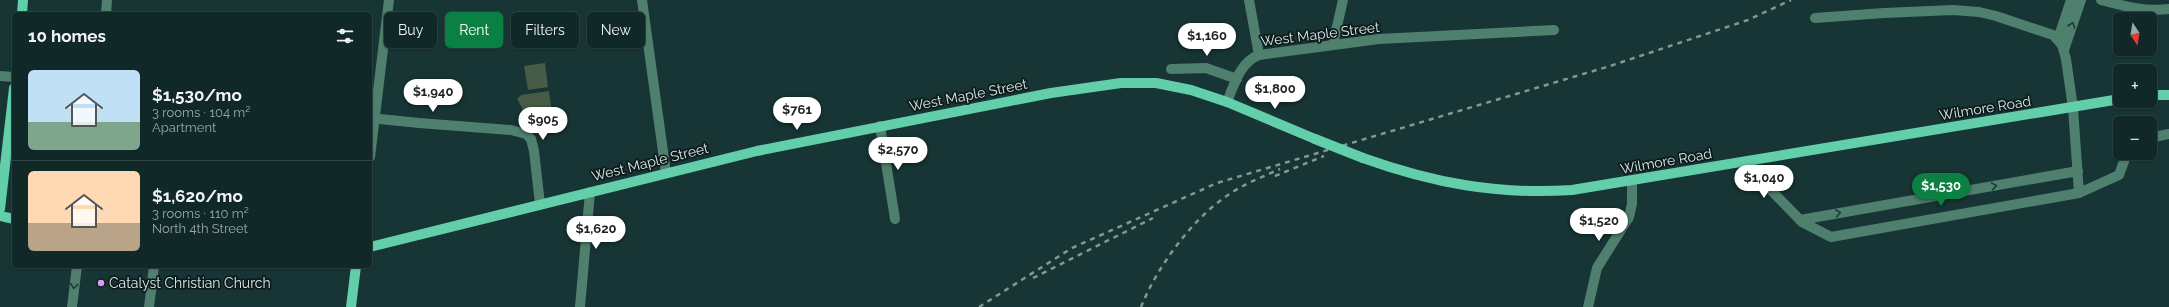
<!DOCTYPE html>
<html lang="en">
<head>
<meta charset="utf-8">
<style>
  body { margin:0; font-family:Raleway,sans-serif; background:#19302f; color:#f1f3f6; height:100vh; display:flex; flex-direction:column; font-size:15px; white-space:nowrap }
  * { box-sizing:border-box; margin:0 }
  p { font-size:13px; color:#9ca6a7 }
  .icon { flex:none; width:22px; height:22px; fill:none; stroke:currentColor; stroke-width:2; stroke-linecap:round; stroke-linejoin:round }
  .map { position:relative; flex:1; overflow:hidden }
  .drawer { position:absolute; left:12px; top:12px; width:360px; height:256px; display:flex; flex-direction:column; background:#102827; border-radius:6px; box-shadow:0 1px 3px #0004,0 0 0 1px #304444 }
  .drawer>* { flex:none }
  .banner { position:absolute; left:384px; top:12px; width:380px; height:36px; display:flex; gap:8px }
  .needle { width:26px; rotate:168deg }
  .tools { position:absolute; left:2113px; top:12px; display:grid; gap:8px }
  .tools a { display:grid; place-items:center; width:44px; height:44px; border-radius:6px; background:#102827; box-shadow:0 1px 3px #0004,0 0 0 1px #304444; font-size:20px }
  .price { position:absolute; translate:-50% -34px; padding:0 9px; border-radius:14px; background:#fff; color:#222; font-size:13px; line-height:26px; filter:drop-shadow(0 1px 2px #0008) }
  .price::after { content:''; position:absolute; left:50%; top:24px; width:12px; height:9px; margin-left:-6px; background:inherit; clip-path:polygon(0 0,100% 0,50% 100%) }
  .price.on { background:#0b8043; color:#fff }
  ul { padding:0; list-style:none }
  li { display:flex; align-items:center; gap:12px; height:100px; padding:0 16px }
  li+li { border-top:1px solid #304444 }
  li span { display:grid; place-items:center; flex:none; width:112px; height:80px; border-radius:6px; color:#555 }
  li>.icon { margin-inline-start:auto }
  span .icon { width:48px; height:48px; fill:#fffc; stroke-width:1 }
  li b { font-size:17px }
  h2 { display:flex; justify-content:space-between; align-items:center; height:48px; padding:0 16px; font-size:17px }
  .chip { padding:0 14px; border-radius:6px; background:#102827; box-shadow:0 1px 3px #0004,0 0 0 1px #304444; font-size:14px; line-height:36px }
  .chip.on { background:#0b8043; color:#fff }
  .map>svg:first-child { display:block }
  .green { fill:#465c46 }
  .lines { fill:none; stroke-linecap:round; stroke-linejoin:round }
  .minor { stroke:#4f7f6d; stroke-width:10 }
  .major { stroke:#63ceaa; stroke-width:10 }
  .rail { stroke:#819897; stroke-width:2.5; stroke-dasharray:5 5; stroke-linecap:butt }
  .major-bridge { stroke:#63ceaa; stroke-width:10 }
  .oneway { stroke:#213833 }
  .poi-dot { fill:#d59cfb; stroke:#0d1a1a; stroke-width:1.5 }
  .labels { text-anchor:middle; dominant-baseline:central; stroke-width:3.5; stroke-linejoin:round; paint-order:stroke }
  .street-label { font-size:14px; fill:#d7e8e7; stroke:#0d1a1a }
  .poi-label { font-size:14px; fill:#d7e8e7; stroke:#0d1a1a; text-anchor:start }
</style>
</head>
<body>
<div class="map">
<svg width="2169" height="307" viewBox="0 0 2169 307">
  <rect width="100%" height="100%" fill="#163534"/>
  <!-- green -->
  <g class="green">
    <polygon points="545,63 548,87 528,90 524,66"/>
    <polygon points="549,91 552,112 526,115 517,99 521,95"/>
  </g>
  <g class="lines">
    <!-- minor -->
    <g class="minor">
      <polyline points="642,0 666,173"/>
      <polyline points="1249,0 1259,55"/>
      <path d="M 2101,0 C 2123,6 2146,12 2169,9"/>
      <polyline points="106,14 107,0"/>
      <polyline points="1815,18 1884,13 1953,10 1979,12 1996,16 2053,35 2062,45 2066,59 2073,108 2079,193 2119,175 2127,153"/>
      <polyline points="2058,39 2071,0"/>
      <polyline points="1333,44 1343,0"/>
      <polyline points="2064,50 2081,0"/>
      <polyline points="1171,69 1206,68 1237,79"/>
      <polyline points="0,76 14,77"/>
      <path d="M 1227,102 C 1234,85 1240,62 1259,55 L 1379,39 L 1554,30"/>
      <polyline points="370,118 419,123 511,130 526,134 531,139 534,151 540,204"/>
      <polyline points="880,126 895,219"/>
      <polyline points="2150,138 2169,134"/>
      <polyline points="370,157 389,0"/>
      <polyline points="1748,161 1767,186 1802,222 1831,237 2079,193"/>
      <polyline points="1800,220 2078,171"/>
      <polyline points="72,307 77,266"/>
      <polyline points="149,307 154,266"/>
      <polyline points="580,307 590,192"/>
      <polyline points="1588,307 1597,268 1629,217 1632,204 1632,181"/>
    </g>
    <!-- major -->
    <g class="major">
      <polyline points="22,14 23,0"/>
      <polyline points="2150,95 2169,95"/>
      <path d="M 1363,158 C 1433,183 1497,195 1572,190 L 2120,99"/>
      <polyline points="0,209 14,88"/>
      <polyline points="0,216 14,219"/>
      <polyline points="370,247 757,151 1051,93 1121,83 1156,83 1191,90 1227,102 1315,139"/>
      <polyline points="351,307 356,266"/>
    </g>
    <!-- rail -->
    <g class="rail">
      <polyline points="1275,176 1324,156"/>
      <polyline points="1033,278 1153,218"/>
      <polyline points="979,307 1072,248 1217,183 1610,66 1748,20 1791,0"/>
      <path d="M 1141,307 C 1157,267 1192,219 1228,195 C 1244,184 1262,177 1280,169"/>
    </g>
    <!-- major-bridge -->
    <polyline class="major-bridge" points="1315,139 1363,158"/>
  </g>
  <!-- one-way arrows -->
  <defs><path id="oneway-chevron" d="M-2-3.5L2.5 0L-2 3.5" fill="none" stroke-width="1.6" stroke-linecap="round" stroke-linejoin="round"/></defs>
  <g class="oneway">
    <use href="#oneway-chevron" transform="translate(2072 25) rotate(-71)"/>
    <use href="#oneway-chevron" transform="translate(1994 186) rotate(-9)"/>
    <use href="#oneway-chevron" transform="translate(1838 213) rotate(-10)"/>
    <use href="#oneway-chevron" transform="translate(74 286) rotate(97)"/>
  </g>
  <!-- markers -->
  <circle class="poi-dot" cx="101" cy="283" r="4"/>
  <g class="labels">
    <!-- street labels -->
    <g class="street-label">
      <text transform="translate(1320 34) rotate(-7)">West Maple Street</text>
      <text transform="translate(968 95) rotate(-11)">West Maple Street</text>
      <text transform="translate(1985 108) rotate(-9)">Wilmore Road</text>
      <text transform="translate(1666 161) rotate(-10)">Wilmore Road</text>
      <text transform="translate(650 162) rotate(-14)">West Maple Street</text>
    </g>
    <!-- poi labels -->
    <g class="poi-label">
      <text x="109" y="283">Catalyst Christian Church</text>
    </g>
  </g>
</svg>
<div class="tools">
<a><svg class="needle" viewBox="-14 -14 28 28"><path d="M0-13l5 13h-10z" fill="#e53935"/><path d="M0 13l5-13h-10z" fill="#9ca6a7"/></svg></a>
<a>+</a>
<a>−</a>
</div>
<b class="price" style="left:1207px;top:57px">$1,160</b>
<b class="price" style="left:1275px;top:110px">$1,800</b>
<b class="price" style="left:433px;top:113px">$1,940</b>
<b class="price" style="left:797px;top:131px">$761</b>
<b class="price" style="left:543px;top:141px">$905</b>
<b class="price" style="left:898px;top:171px">$2,570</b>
<b class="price" style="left:1764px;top:199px">$1,040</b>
<b class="price on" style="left:1941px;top:207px">$1,530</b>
<b class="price" style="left:1599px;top:242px">$1,520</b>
<b class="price" style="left:596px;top:250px">$1,620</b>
<div class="banner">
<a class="chip">Buy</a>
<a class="chip on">Rent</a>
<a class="chip">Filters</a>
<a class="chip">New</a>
</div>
<section class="drawer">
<h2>10 homes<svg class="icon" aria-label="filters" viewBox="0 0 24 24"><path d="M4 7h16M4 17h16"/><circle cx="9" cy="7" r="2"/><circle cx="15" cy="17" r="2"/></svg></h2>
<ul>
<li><span style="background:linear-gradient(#bfe0f5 65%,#7fa58c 0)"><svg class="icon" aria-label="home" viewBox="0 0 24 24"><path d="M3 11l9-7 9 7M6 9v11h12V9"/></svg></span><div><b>$1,530/mo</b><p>3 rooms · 104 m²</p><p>Apartment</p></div></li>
<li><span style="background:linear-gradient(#ffd9b3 65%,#b9a48a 0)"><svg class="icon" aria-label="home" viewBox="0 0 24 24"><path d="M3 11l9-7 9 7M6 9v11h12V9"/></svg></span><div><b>$1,620/mo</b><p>3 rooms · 110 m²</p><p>North 4th Street</p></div></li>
</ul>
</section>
</div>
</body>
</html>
